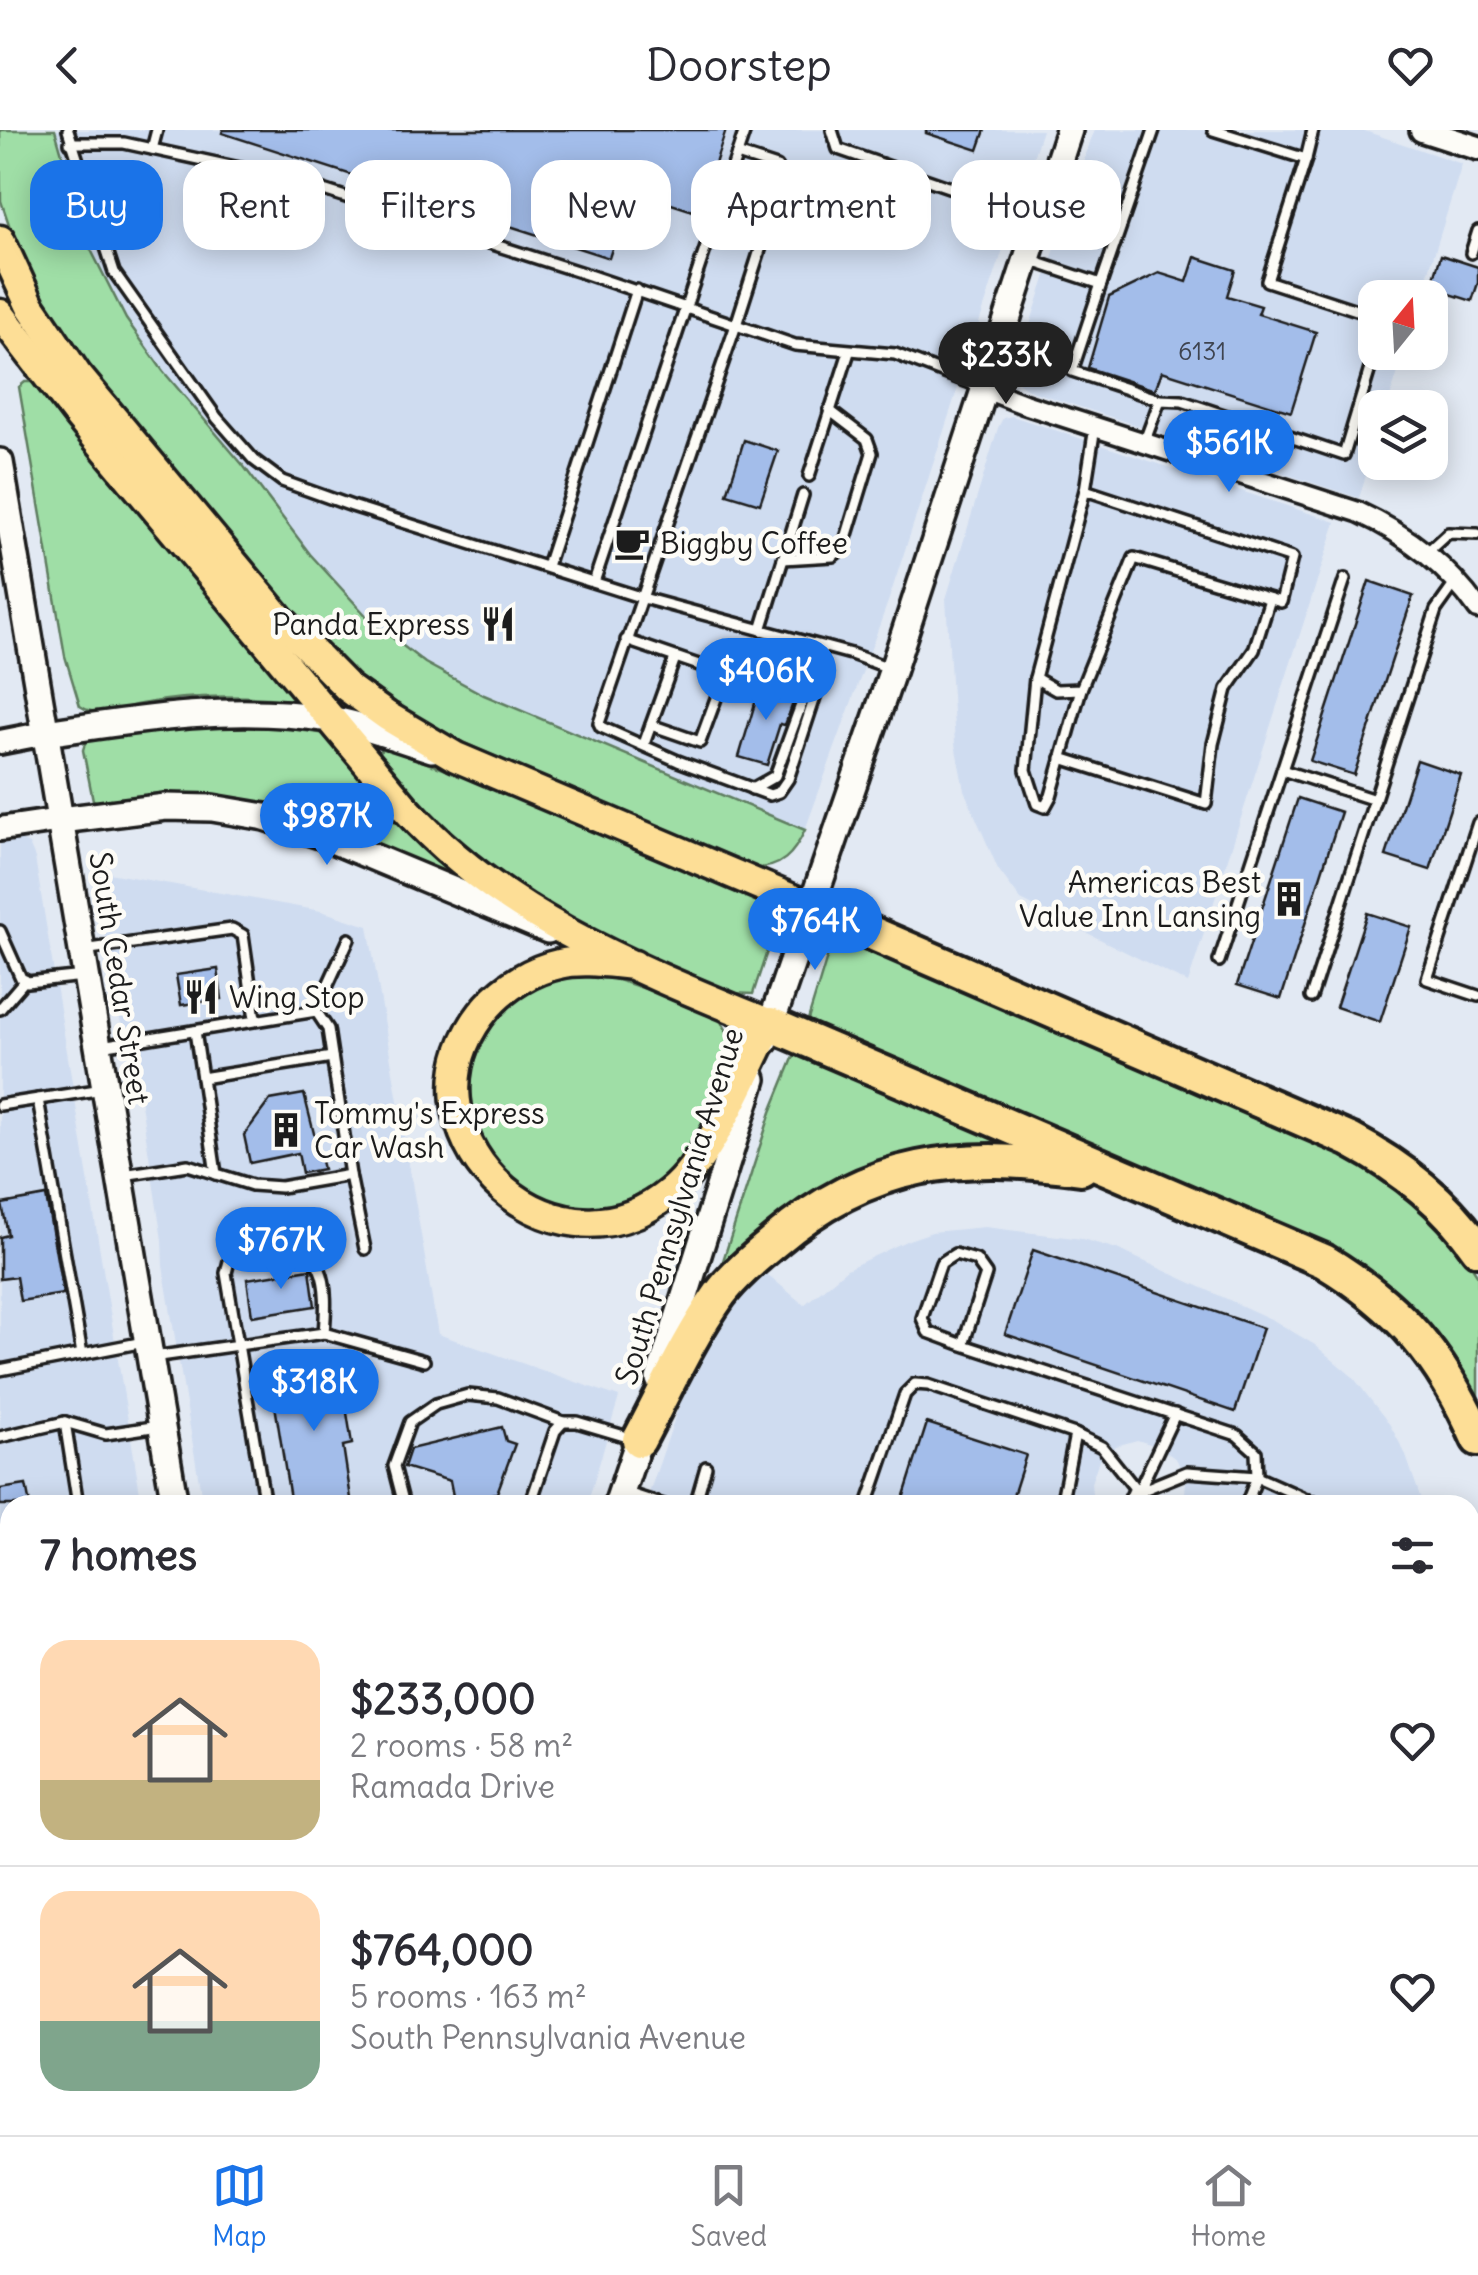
<!DOCTYPE html>
<html lang="en">
<head>
<meta charset="utf-8">
<style>
  body { margin:0; font-family:Delius,sans-serif; background:#f7f7f7; color:#2b2b33; height:100vh; display:flex; flex-direction:column; font-size:38px; white-space:nowrap }
  * { box-sizing:border-box; margin:0 }
  p { font-size:32px; color:#7c7c81 }
  .icon { flex:none; width:55px; height:55px; fill:none; stroke:currentColor; stroke-width:2; stroke-linecap:round; stroke-linejoin:round }
  .map { position:relative; flex:1; overflow:hidden }
  .drawer { position:absolute; left:0px; top:1365px; width:1480px; height:640px; display:flex; flex-direction:column; background:#fff; border-radius:30px 30px 0 0; box-shadow:0 5px 25px #0003 }
  .drawer>* { flex:none }
  .guide { position:absolute; left:30px; top:30px; width:1420px; height:90px; display:flex; gap:20px }
  .needle { width:65px; rotate:18deg }
  .fabs { position:absolute; left:1358px; top:150px; display:grid; gap:20px }
  .fabs a { display:grid; place-items:center; width:90px; height:90px; border-radius:20px; background:#fff; box-shadow:0 5px 25px #0003; font-size:50px }
  .price { position:absolute; translate:-50% -85px; padding:0 22px; border-radius:35px; background:#1a73e8; color:#fff; font-size:32px; line-height:65px; filter:drop-shadow(0 2px 5px #0008) }
  .price::after { content:''; position:absolute; left:50%; top:60px; width:30px; height:22px; margin-left:-15px; background:inherit; clip-path:polygon(0 0,100% 0,50% 100%) }
  .price.selected { background:#222; color:#fff }
  ul { padding:0; list-style:none }
  li { display:flex; align-items:center; gap:30px; height:250px; padding:0 40px }
  li+li { border-top:2px solid #e1e1e2 }
  li span { display:grid; place-items:center; flex:none; width:280px; height:200px; border-radius:30px; color:#555 }
  li>.icon { margin-inline-start:auto }
  span .icon { width:120px; height:120px; fill:#fffc; stroke-width:1 }
  li b { font-size:42px }
  h2 { display:flex; justify-content:space-between; align-items:center; height:120px; padding:0 40px; font-size:42px }
  .pill { padding:0 35px; border-radius:30px; background:#fff; box-shadow:0 5px 25px #0003; font-size:35px; line-height:90px }
  .pill.selected { background:#1a73e8; color:#fff }
  header { display:flex; justify-content:space-between; align-items:center; height:130px; padding:0 40px; background:#fff; font-size:45px; font-weight:600 }
  .dock { display:flex; justify-content:space-around; align-items:center; height:140px; border-top:2px solid #e1e1e2; background:#fff; font-size:28px; color:#7c7c81 }
  .dock a { display:grid; justify-items:center; gap:5px }
  .dock .selected { color:#1a73e8 }
  .map>svg:first-child { display:block }
  .built { fill:#cfdcf0 }
  .green { fill:#9fdea6; stroke:#5e7d61; stroke-width:2.5 }
  .building { fill:#a3bdea; stroke:#1c1c1c; stroke-width:2.5 }
  .lines { fill:none; stroke-linecap:round; stroke-linejoin:round }
  .service-casing { stroke:#1c1c1c; stroke-width:16 }
  .minor-casing { stroke:#1c1c1c; stroke-width:25 }
  .tertiary-casing { stroke:#1c1c1c; stroke-width:30 }
  .secondary-casing { stroke:#1c1c1c; stroke-width:32 }
  .primary-casing { stroke:#1c1c1c; stroke-width:35 }
  .motorway-casing { stroke:#1c1c1c; stroke-width:40 }
  .service { stroke:#fdfcf7; stroke-width:9 }
  .minor { stroke:#fdfcf7; stroke-width:18 }
  .tertiary { stroke:#fdfcf7; stroke-width:22 }
  .secondary { stroke:#fdfcf7; stroke-width:25 }
  .primary { stroke:#fdde96; stroke-width:28 }
  .motorway { stroke:#fdde96; stroke-width:32 }
  .labels { text-anchor:middle; dominant-baseline:central; stroke-width:9; stroke-linejoin:round; paint-order:stroke }
  .number-label { font-size:25px; fill:#3e4450 }
  .poi-label { font-size:30px; fill:#1c1c1c; stroke:#fdfcf7; text-anchor:start }
  .street-label { font-size:30px; fill:#1c1c1c; stroke:#fdfcf7 }
</style>
</head>
<body>
<header><svg class="icon" aria-label="back" viewBox="0 0 24 24"><path d="M15 5l-7 7 7 7"/></svg>Doorstep<svg class="icon" aria-label="heart" viewBox="0 0 24 24"><path d="M12 20l-8-8c-3-5 5-10 8-4 3-6 11-1 8 4z"/></svg></header>
<div class="map">
<svg width="1478" height="2005" viewBox="0 0 1478 2005">
  <rect width="100%" height="100%" fill="#e2e9f3"/>
  <filter id="ink" filterUnits="userSpaceOnUse"><feTurbulence type="fractalNoise" baseFrequency=".01" numOctaves="2"/><feDisplacementMap in="SourceGraphic" scale="20" xChannelSelector="R" yChannelSelector="G"/><feConvolveMatrix kernelMatrix="1 2 1 2 8 2 1 2 1" color-interpolation-filters="sRGB"/></filter>
  <g filter="url(#ink)">
    <!-- built -->
    <g class="built">
      <polygon points="0,0 1042,0 889,469 805,700 791,725 776,735 761,739 448,606 17,118 0,67"/>
      <polygon points="1094,0 1362,0 1462,34 1421,167 1375,168 1375,222 1404,223 1387,277 1375,278 1375,316 1359,368 1031,261 1019,253 1016,237"/>
      <polygon points="1012,286 1336,392 1188,853 1021,770 998,739 964,660 955,614 946,469 998,298 1003,288"/>
      <polygon points="14,707 29,714 35,728 142,1375 10,1375 10,1427 0,1429 0,709"/>
      <polygon points="103,742 321,781 368,796 438,1204 619,1267 587,1375 203,1375 163,1136 162,1110 130,902 121,894 102,781"/>
      <polygon points="985,1097 1082,1109 1117,1119 1273,1190 1315,1215 1353,1247 1390,1295 1405,1323 1423,1375 1184,1375 1186,1351 1177,1330 1160,1317 1137,1310 1116,1316 1099,1330 1091,1353 1093,1375 645,1375 679,1276 706,1212 723,1185 761,1139 804,1175 847,1139 906,1111 932,1102"/>
      <polygon points="10,1560 10,1838 0,1839 0,1562"/>
      <polygon points="10,1878 10,1995 246,1995 248,2005 0,2005 0,1880"/>
      <polygon points="364,1995 1371,1995 1366,2005 360,2005"/>
    </g>
    <!-- green -->
    <g class="green">
      <path d="M 0,0 L 55,0 L 88,114 L 126,189 L 163,241 L 242,334 L 310,424 L 372,492 L 425,533 L 484,565 L 805,700 C 794,724 781,739 753,738 L 448,606 C 398,580 355,547 313,508 L 88,238 L 52,188 L 17,118 L 1,71 Z"/>
      <path d="M 25,252 L 35,252 L 299,571 C 246,565 193,564 141,574 C 120,578 99,589 80,576 L 65,526 L 19,257 Z"/>
      <polygon points="191,595 263,595 327,604 417,709 455,745 455,749 328,698 103,674 93,670 83,620 86,610"/>
      <polygon points="383,617 485,654 776,779 779,785 753,864 733,863 699,850 525,768 451,710 377,626"/>
      <polygon points="845,809 1362,1032 1424,1077 1460,1119 1478,1146 1478,1273 1421,1191 807,893 832,811"/>
      <path d="M 586,843 C 613,847 640,857 666,866 C 682,872 701,876 715,886 C 750,914 717,975 700,1005 C 683,1037 667,1049 636,1066 C 561,1108 463,1039 470,954 C 472,933 480,916 491,898 C 503,877 525,858 548,850 C 559,846 574,845 586,843 Z"/>
      <polygon points="802,922 1013,1017 961,1021 720,1140 771,982 794,926"/>
    </g>
    <!-- building -->
    <g class="building">
      <polygon points="223,0 726,0 699,83 631,61 609,128 222,3"/>
      <polygon points="926,0 985,0 978,20 926,3"/>
      <polygon points="1441,125 1478,137 1478,153 1472,171 1431,158"/>
      <polygon points="1195,127 1235,140 1227,166 1261,176 1258,184 1316,202 1291,282 1162,241 1155,260 1088,238 1109,167 1159,143 1187,152"/>
      <polygon points="744,310 778,321 760,374 727,364"/>
      <polygon points="1369,451 1413,466 1354,645 1310,631"/>
      <polygon points="761,553 796,565 785,595 780,594 767,635 739,627"/>
      <polygon points="1417,630 1461,645 1430,740 1386,726"/>
      <polygon points="1298,668 1341,682 1281,869 1237,855"/>
      <polygon points="1367,783 1411,797 1380,892 1336,877"/>
      <polygon points="218,839 222,869 181,875 176,845"/>
      <polygon points="304,964 323,1039 302,1043 298,1023 250,1033 244,1005 270,970"/>
      <polygon points="46,1066 63,1164 20,1171 16,1147 0,1149 0,1107 8,1105 2,1074"/>
      <polygon points="1033,1120 1263,1198 1235,1282 1005,1204"/>
      <polygon points="310,1139 315,1176 252,1186 247,1149"/>
      <polygon points="339,1233 352,1314 343,1316 352,1375 291,1375 270,1244"/>
      <polygon points="927,1293 1026,1325 1010,1375 901,1375"/>
      <polygon points="502,1297 506,1311 515,1314 497,1363 454,1371 450,1351 404,1337 410,1319"/>
      <polygon points="26,1355 30,1375 0,1375 0,1359"/>
    </g>
    <g class="lines">
      <defs>
        <g id="service">
          <polyline points="68,0 114,142 217,288 254,330 282,351 352,376 643,468 851,524 892,539"/>
          <polyline points="832,0 838,19 960,61 1004,53 1045,69"/>
          <polyline points="1213,0 1306,29 1313,0"/>
          <polyline points="70,13 124,13 286,48 586,144 795,215 895,224 981,257"/>
          <polyline points="152,19 157,0"/>
          <polyline points="1306,29 1267,151 1375,186"/>
          <polyline points="1471,123 1478,101"/>
          <polyline points="1029,130 1101,154 1154,0"/>
          <polyline points="1101,154 1072,241 1160,270"/>
          <polyline points="1144,313 1160,270 1182,271 1344,325 1375,222"/>
          <polyline points="809,346 849,222"/>
          <polyline points="1085,360 1292,428 1281,472 1134,428 1081,559 1056,560 1035,548 1085,360 1095,297"/>
          <polyline points="1426,423 1448,403 1478,404"/>
          <polyline points="783,429 833,426 843,418 872,323 867,309 829,280"/>
          <polyline points="547,436 637,160"/>
          <polyline points="594,452 745,0"/>
          <polyline points="761,500 803,365"/>
          <polyline points="626,510 725,544"/>
          <polyline points="749,528 756,541 801,557 805,564 775,646 752,659"/>
          <polyline points="1035,548 1026,640 1037,674 1045,677 1051,666 1081,559"/>
          <polyline points="651,595 700,612 725,544 742,528 812,547 818,558 788,649 779,662 770,665 678,631 601,597 599,593 736,195 783,48 777,37 737,24"/>
          <polyline points="644,614 675,528"/>
          <polyline points="1061,628 1206,674 1213,614 1227,559 1254,520 1270,469"/>
          <polyline points="1282,640 1375,670"/>
          <polyline points="1478,693 1427,849 1478,866"/>
          <polyline points="0,801 21,848 27,852 84,846"/>
          <polyline points="83,820 232,799 243,805 255,889"/>
          <polyline points="1219,831 1345,449"/>
          <polyline points="1311,867 1436,480 1456,452"/>
          <polyline points="0,879 25,850"/>
          <polyline points="316,881 328,899 350,1045"/>
          <polyline points="195,901 202,948 332,927"/>
          <polyline points="101,916 316,881 349,809"/>
          <polyline points="202,948 216,1044"/>
          <polyline points="38,969 82,1224"/>
          <polyline points="0,975 103,959"/>
          <polyline points="123,1045 188,1035 252,1055 281,1057 350,1045 365,1119"/>
          <polyline points="963,1215 986,1144 976,1130 955,1124 941,1133 922,1188 928,1202 963,1215 1237,1305 1256,1322 1257,1347 1246,1375"/>
          <polyline points="153,1227 324,1203 424,1231"/>
          <polyline points="0,1240 144,1212"/>
          <polyline points="65,1292 78,1375"/>
          <polyline points="0,1307 65,1292 106,1304 159,1296"/>
          <polyline points="624,1362 664,1375"/>
          <polyline points="1138,1362 1187,1342 1257,1347 1320,1375"/>
          <polyline points="1138,1362 1175,1284"/>
          <polyline points="147,1375 174,1370"/>
          <path d="M 265,1375 L 226,1143 L 229,1131 C 241,1124 253,1122 267,1120 C 328,1109 328,1155 324,1203"/>
          <polyline points="404,1375 394,1336 410,1292 436,1274 468,1265 498,1268 563,1292 577,1292 631,1308"/>
          <polyline points="530,1375 555,1301 563,1292"/>
          <polyline points="695,1375 706,1337"/>
          <polyline points="867,1375 905,1264 915,1254 928,1255 1075,1304 1102,1317 1138,1362"/>
          <polyline points="1061,1375 1075,1304"/>
          <polyline points="0,1418 10,1417"/>
          <polyline points="0,1443 10,1441"/>
          <polyline points="0,1795 10,1793"/>
          <polyline points="36,1995 38,2005"/>
          <polyline points="85,1995 87,2005"/>
          <polyline points="129,1995 131,2005"/>
          <polyline points="712,1995 742,2005"/>
          <polyline points="837,1995 867,2005"/>
          <polyline points="1177,1995 1188,2005"/>
          <polyline points="149,2005 210,1995"/>
          <polyline points="473,2005 476,1995"/>
          <polyline points="652,2005 655,1995"/>
          <polyline points="930,2005 934,1995"/>
        </g>
        <g id="minor">
          <path d="M 983,258 L 1024,274 L 1358,382 C 1406,404 1447,435 1478,479"/>
          <polyline points="1132,1375 1138,1362"/>
        </g>
        <g id="tertiary">
          <polyline points="1422,0 1478,18"/>
          <polyline points="0,612 46,603"/>
          <polyline points="0,699 61,690"/>
          <polyline points="0,1860 10,1859"/>
        </g>
        <g id="secondary">
          <polyline points="0,332 175,1375"/>
          <path d="M 46,603 C 140,589 234,574 329,589 C 364,595 399,609 432,619"/>
          <polyline points="61,690 166,677 212,678 265,687 320,705 548,800"/>
          <polyline points="765,911 893,539 1069,0"/>
          <polyline points="659,1249 753,949"/>
          <polyline points="617,1375 645,1292"/>
          <polyline points="279,1995 280,2005"/>
          <polyline points="349,2005 352,1995"/>
        </g>
        <g id="primary">
          <polyline points="0,110 30,175 77,245 279,488 348,558 387,586 456,627 809,776"/>
          <path d="M 0,184 L 79,287 L 406,679 C 503,787 639,840 770,894 C 745,942 711,1029 670,1062 C 550,1162 384,995 488,876 C 506,856 532,840 559,834 C 583,828 610,833 634,835"/>
        </g>
        <g id="motorway">
          <path d="M 809,776 L 1350,1010 C 1401,1037 1445,1071 1478,1119"/>
          <path d="M 770,894 L 1324,1131 C 1400,1177 1442,1227 1478,1309"/>
          <path d="M 639,1310 C 665,1261 688,1209 720,1164 C 735,1144 756,1127 775,1111 C 870,1029 962,1022 1081,1038"/>
          <polyline points="1470,1941 1478,1916"/>
          <polyline points="1440,2005 1446,1995"/>
        </g>
      </defs>
      <!-- service casing -->
      <use href="#service" class="service-casing"/>
      <!-- minor casing -->
      <use href="#minor" class="minor-casing"/>
      <!-- tertiary casing -->
      <use href="#tertiary" class="tertiary-casing"/>
      <!-- secondary casing -->
      <use href="#secondary" class="secondary-casing"/>
      <!-- primary casing -->
      <use href="#primary" class="primary-casing"/>
      <!-- motorway casing -->
      <use href="#motorway" class="motorway-casing"/>
      <!-- service -->
      <use href="#service" class="service"/>
      <!-- minor -->
      <use href="#minor" class="minor"/>
      <!-- tertiary -->
      <use href="#tertiary" class="tertiary"/>
      <!-- secondary -->
      <use href="#secondary" class="secondary"/>
      <!-- primary -->
      <use href="#primary" class="primary"/>
      <!-- motorway -->
      <use href="#motorway" class="motorway"/>
    </g>
  </g>
  <!-- icons -->
  <defs>
    <symbol id="cafe-bare" viewBox="-9 -9 18 18"><path d="M-5.5-4.5H6V0H3Q3 3.5 0 3.5H-2.5Q-5.5 3.5-5.5 0ZM3-3.2v2h1.7v-2ZM-6 4.5H4V6H-6Z" fill="#1c1c1c" stroke="#fdfcf7" stroke-width="2.5" paint-order="stroke"/></symbol>
    <symbol id="restaurant-bare" viewBox="-9 -9 18 18"><path d="M-5-6h1v4h1v-4h1v4h1v-4h1v5L-1.5 .5V6h-2V.5L-5-1ZM5-6V6H3V1.5H1.5Q1.5-4 5-6Z" fill="#1c1c1c" stroke="#fdfcf7" stroke-width="2.5" paint-order="stroke"/></symbol>
    <symbol id="building-bare" viewBox="-9 -9 18 18"><path d="M-4-6H4V6H1V3H-1V6H-4ZM-2.5-4.3h1.7v1.8h-1.7ZM.8-4.3h1.7v1.8H.8ZM-2.5-1h1.7V.8h-1.7ZM.8-1h1.7V.8H.8Z" fill="#1c1c1c" stroke="#fdfcf7" stroke-width="2.5" paint-order="stroke"/></symbol>
  </defs>
  <g fill-rule="evenodd">
    <use href="#cafe-bare" x="607" y="388" width="50" height="50"/>
    <use href="#restaurant-bare" x="473" y="469" width="50" height="50"/>
    <use href="#building-bare" x="1264" y="744" width="50" height="50"/>
    <use href="#restaurant-bare" x="176" y="842" width="50" height="50"/>
    <use href="#building-bare" x="261" y="975" width="50" height="50"/>
  </g>
  <g class="labels">
    <!-- number labels -->
    <g class="number-label">
      <text x="1202" y="221">6131</text>
    </g>
    <!-- poi labels -->
    <g class="poi-label">
      <text x="660" y="413">Biggby Coffee</text>
      <text x="470" y="494" text-anchor="end">Panda Express</text>
      <text x="1261" y="752" text-anchor="end">Americas Best<tspan x="1261" dy="34">Value Inn Lansing</tspan></text>
      <text x="229" y="867">Wing Stop</text>
      <text x="314" y="983">Tommy's Express<tspan x="314" dy="34">Car Wash</tspan></text>
    </g>
    <!-- street labels -->
    <g class="street-label">
      <text transform="translate(120 848) rotate(81)">South Cedar Street</text>
      <text transform="translate(679 1076) rotate(-73)">South Pennsylvania Avenue</text>
    </g>
  </g>
</svg>
<div class="fabs">
<a><svg class="needle" viewBox="-14 -14 28 28"><path d="M0-13l5 13h-10z" fill="#e53935"/><path d="M0 13l5-13h-10z" fill="#7c7c81"/></svg></a>
<a><svg class="icon" aria-label="layers" viewBox="0 0 24 24"><path d="M12 4l9 5-9 5-9-5zM3 14l9 5 9-5"/></svg></a>
</div>
<b class="price selected" style="left:1006px;top:277px">$233K</b>
<b class="price" style="left:1229px;top:365px">$561K</b>
<b class="price" style="left:766px;top:593px">$406K</b>
<b class="price" style="left:327px;top:738px">$987K</b>
<b class="price" style="left:815px;top:843px">$764K</b>
<b class="price" style="left:281px;top:1162px">$767K</b>
<b class="price" style="left:314px;top:1304px">$318K</b>
<div class="guide">
<a class="pill selected">Buy</a>
<a class="pill">Rent</a>
<a class="pill">Filters</a>
<a class="pill">New</a>
<a class="pill">Apartment</a>
<a class="pill">House</a>
</div>
<section class="drawer">
<h2>7 homes<svg class="icon" aria-label="filters" viewBox="0 0 24 24"><path d="M4 7h16M4 17h16"/><circle cx="9" cy="7" r="2"/><circle cx="15" cy="17" r="2"/></svg></h2>
<ul>
<li><span style="background:linear-gradient(#ffd9b3 70%,#c2b280 0)"><svg class="icon" aria-label="home" viewBox="0 0 24 24"><path d="M3 11l9-7 9 7M6 9v11h12V9"/></svg></span><div><b>$233,000</b><p>2 rooms · 58 m²</p><p>Ramada Drive</p></div><svg class="icon" aria-label="heart" viewBox="0 0 24 24"><path d="M12 20l-8-8c-3-5 5-10 8-4 3-6 11-1 8 4z"/></svg></li>
<li><span style="background:linear-gradient(#ffd9b3 65%,#7fa58c 0)"><svg class="icon" aria-label="home" viewBox="0 0 24 24"><path d="M3 11l9-7 9 7M6 9v11h12V9"/></svg></span><div><b>$764,000</b><p>5 rooms · 163 m²</p><p>South Pennsylvania Avenue</p></div><svg class="icon" aria-label="heart" viewBox="0 0 24 24"><path d="M12 20l-8-8c-3-5 5-10 8-4 3-6 11-1 8 4z"/></svg></li>
</ul>
</section>
</div>
<nav class="dock">
<a class="selected"><svg class="icon" aria-label="map" viewBox="0 0 24 24"><path d="M3 6l6-2 6 2 6-2v14l-6 2-6-2-6 2zM9 4v14M15 6v14"/></svg>Map</a>
<a><svg class="icon" aria-label="saved" viewBox="0 0 24 24"><path d="M7 4h10v16l-5-4-5 4z"/></svg>Saved</a>
<a><svg class="icon" aria-label="home" viewBox="0 0 24 24"><path d="M3 11l9-7 9 7M6 9v11h12V9"/></svg>Home</a>
</nav>
</body>
</html>
